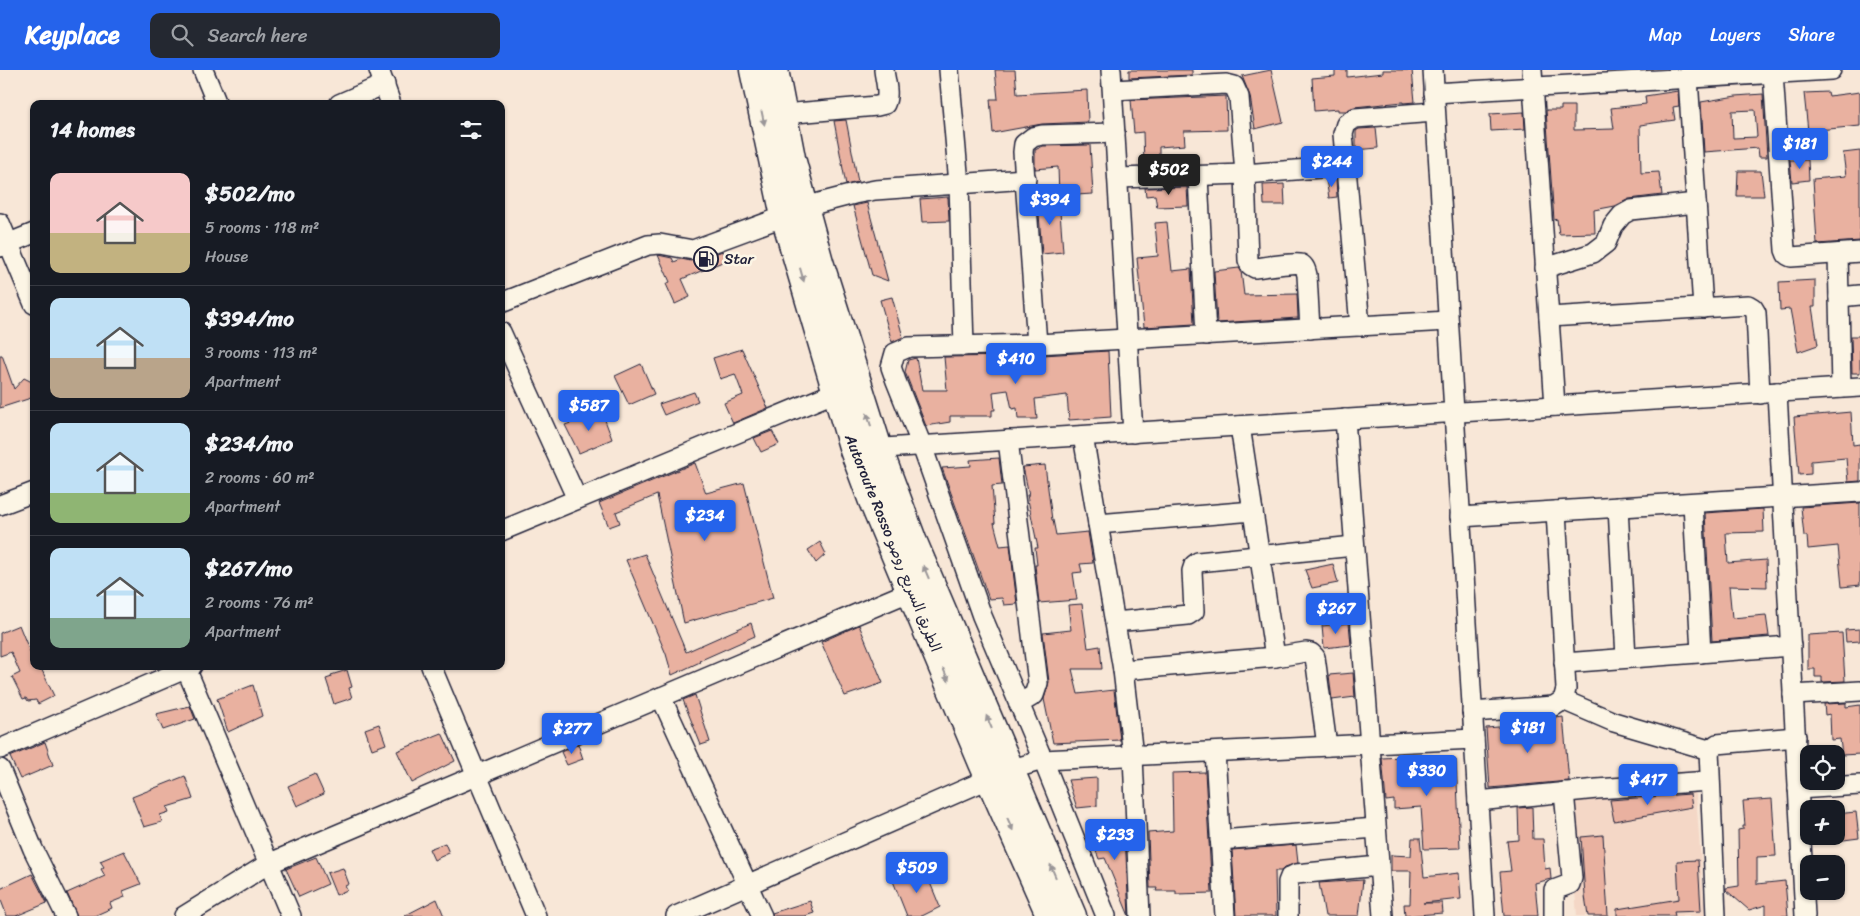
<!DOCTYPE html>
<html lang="en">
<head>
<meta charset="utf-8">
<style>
  body { margin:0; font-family:Sriracha,"Playpen Sans Arabic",sans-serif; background:#242831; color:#f1f3f6; height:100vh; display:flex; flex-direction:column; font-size:19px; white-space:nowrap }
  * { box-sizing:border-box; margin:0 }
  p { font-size:16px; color:#9ea1a6 }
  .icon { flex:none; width:28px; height:28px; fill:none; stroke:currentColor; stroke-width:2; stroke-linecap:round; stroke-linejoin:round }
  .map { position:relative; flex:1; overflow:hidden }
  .drawer { position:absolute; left:30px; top:30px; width:475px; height:570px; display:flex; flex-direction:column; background:#171b24; border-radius:10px; box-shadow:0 1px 4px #0004 }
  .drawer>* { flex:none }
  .buttons { position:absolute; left:1800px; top:675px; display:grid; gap:10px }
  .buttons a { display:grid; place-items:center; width:45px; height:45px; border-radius:10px; background:#171b24; box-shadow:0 1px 4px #0004; font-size:25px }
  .price { position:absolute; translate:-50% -42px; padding:0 11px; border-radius:5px; background:#2563eb; color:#fff; font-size:16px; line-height:32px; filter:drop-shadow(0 1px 2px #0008) }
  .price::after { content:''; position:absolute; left:50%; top:30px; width:15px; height:11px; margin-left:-8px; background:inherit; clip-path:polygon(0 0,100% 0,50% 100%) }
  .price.active { background:#222; color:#fff }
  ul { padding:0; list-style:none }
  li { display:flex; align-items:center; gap:15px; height:125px; padding:0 20px }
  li+li { border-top:1px solid #363941 }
  li span { display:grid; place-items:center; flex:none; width:140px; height:100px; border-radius:10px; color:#555 }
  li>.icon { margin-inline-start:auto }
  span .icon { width:60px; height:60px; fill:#fffc; stroke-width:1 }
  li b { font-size:21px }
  h2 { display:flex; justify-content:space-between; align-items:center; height:60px; padding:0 20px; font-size:21px }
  header { display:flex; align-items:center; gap:30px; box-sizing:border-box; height:70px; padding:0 25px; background:#2563eb; color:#fff }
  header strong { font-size:24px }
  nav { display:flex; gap:28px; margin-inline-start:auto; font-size:18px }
  .search { width:350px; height:45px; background:#242831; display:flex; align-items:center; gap:12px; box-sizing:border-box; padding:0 18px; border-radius:10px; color:#9ea1a6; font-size:19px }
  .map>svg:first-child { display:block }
  .built { fill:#f4d7c6 }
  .building { fill:#e9b1a0; stroke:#22223b; fill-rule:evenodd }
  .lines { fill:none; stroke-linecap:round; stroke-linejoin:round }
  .minor-casing { stroke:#22223b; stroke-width:22 }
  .highway-casing { stroke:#22223b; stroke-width:31 }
  .minor { stroke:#fcf5e5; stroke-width:19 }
  .highway { stroke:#fcf5e5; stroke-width:28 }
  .oneway { fill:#9a9698 }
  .labels { text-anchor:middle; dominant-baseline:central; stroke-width:5; stroke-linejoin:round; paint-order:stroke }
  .poi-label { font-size:15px; fill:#22223b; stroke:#fcf5e5; text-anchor:start }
  .street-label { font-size:15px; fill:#22223b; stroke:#fcf5e5 }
</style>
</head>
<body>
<header>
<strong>Keyplace</strong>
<div class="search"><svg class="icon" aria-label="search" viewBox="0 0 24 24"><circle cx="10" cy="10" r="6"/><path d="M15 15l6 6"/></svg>Search here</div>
<nav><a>Map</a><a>Layers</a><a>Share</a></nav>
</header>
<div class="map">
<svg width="1860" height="846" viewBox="0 0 1860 846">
  <rect width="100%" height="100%" fill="#f8e7d7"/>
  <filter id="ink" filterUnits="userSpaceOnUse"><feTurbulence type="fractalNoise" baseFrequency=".02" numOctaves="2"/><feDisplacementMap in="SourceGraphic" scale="10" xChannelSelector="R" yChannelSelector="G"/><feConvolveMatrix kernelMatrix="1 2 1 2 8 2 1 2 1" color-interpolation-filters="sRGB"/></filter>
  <g filter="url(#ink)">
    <!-- built -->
    <polygon class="built" points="1695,713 1705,846 1577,846 1567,723"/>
    <!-- building -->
    <g class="building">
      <polygon points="995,0 1015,0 1017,24 1087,20 1088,52 1042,54 993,63 990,29 998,29"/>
      <polygon points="1129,0 1192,0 1192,5 1129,8"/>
      <polygon points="1271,0 1283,52 1255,59 1250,26 1242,6"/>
      <polygon points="1335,0 1347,0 1347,7 1383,3 1383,0 1412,0 1415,32 1403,33 1403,32 1354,37 1346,41 1338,41 1338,39 1314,41 1312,8 1335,6"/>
      <polygon points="1678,21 1679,36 1673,37 1675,50 1640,55 1641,103 1659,102 1662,125 1629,129 1615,136 1594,140 1595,163 1559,164 1557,149 1554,150 1546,40 1561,40 1561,36 1574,36 1574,60 1614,59 1611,38 1646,34 1645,26"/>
      <polygon points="1828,22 1829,26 1860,22 1860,56 1808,61 1804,23"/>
      <path d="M 1763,24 L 1767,87 L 1759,87 L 1758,78 L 1704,82 L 1701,32 L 1736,26 ZM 1755,40 L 1757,67 L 1733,68 L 1732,41 Z"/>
      <polygon points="1226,26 1227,60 1184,61 1185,75 1159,77 1159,95 1144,96 1143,62 1134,63 1131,30"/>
      <polygon points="1524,42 1525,59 1491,61 1490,44"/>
      <polygon points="846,50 858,112 846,115 834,51"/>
      <polygon points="1376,58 1378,78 1356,80 1356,61 1359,59"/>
      <polygon points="1090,75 1093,124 1059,126 1058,97 1035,99 1035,80 1043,76"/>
      <polygon points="1860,81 1860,171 1817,174 1813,109 1846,106 1843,83"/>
      <polygon points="1790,90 1808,90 1809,110 1792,112"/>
      <polygon points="1738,101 1761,101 1764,126 1737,126"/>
      <polygon points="1336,108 1337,127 1329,128 1326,109"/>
      <polygon points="1284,114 1285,135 1264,135 1263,115"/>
      <polygon points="1187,117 1188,136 1157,137 1155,125 1146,126 1145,118"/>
      <polygon points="948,127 949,151 922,152 920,129"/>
      <polygon points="1059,128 1063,182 1042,184 1038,130"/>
      <polygon points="867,133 888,211 872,205 853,136"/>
      <polygon points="1167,152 1172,201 1191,199 1194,254 1144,257 1137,188 1158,186 1155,153"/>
      <polygon points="723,181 727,190 682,209 690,227 675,234 666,214 670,212 658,185 672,188 674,192 681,189 691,191"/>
      <polygon points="1239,198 1241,201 1244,225 1297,224 1298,248 1217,253 1214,201"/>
      <polygon points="1815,210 1815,237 1812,237 1818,275 1798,282 1790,239 1780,240 1779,212"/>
      <polygon points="892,227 903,267 892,272 880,230"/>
      <polygon points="1851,266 1860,266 1860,303 1852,303"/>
      <polygon points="742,279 768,338 733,353 724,333 743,325 735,304 720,309 713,288"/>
      <polygon points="1108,281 1111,347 1069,350 1067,325 1035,329 1037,349 1018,349 1017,338 1012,339 1008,320 993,322 995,340 992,340 992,346 950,346 950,352 926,356 905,302 908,290 916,288 922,320 947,320 944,287 1027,286"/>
      <polygon points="0,285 2,285 14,319 24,308 34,313 34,327 0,338"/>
      <polygon points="641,294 654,324 629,335 615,306"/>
      <polygon points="694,322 698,331 664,345 659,334"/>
      <polygon points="602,342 612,369 579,383 565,355"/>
      <polygon points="1851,342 1853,375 1860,374 1860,411 1848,412 1846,388 1811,391 1811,404 1799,405 1794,347"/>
      <polygon points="772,361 779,374 761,382 754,368"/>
      <polygon points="999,388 1002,415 992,416 995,453 994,453 1000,476 1010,475 1017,534 1004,535 1002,528 989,529 942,398 971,396 970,390"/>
      <polygon points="695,393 706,423 744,413 773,528 684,553 657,425 616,442 620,453 609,457 599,433"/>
      <polygon points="1045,395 1052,450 1053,450 1056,465 1088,462 1093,493 1080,494 1082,502 1073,503 1077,530 1039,533 1035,495 1037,495 1035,478 1038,478 1027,425 1029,425 1023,397"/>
      <polygon points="1860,433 1860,515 1842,517 1838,476 1808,479 1807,466 1804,466 1801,437"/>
      <polygon points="1763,439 1764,462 1726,463 1728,493 1766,490 1767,517 1729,516 1732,548 1766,545 1769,566 1712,571 1705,443"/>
      <polygon points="820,472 826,484 816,493 808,480"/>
      <polygon points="645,484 686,582 751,553 755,566 699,591 700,592 672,605 666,584 626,490"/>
      <polygon points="1333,494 1338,513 1312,518 1305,500"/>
      <polygon points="1082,534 1088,578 1100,576 1102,599 1072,599 1078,624 1114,620 1120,670 1053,673 1044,629 1049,612 1043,563 1071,560 1068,535"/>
      <polygon points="1349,553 1351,575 1324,578 1322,556"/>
      <polygon points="19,555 34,592 34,596 40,596 54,626 38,634 36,630 28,631 26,628 23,629 12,607 20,603 11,582 0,586 0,563"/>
      <polygon points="859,555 883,613 845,626 821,572"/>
      <polygon points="1860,559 1860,571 1846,572 1845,560"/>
      <polygon points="1842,563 1845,611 1822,612 1822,607 1815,607 1815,599 1808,599 1808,565"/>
      <polygon points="347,600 352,617 349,618 352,628 334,634 326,609 332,607 331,605"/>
      <polygon points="1353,603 1355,627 1332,630 1329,605"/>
      <polygon points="253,615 262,646 228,662 217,629"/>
      <polygon points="695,625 710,672 701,675 683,630"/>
      <polygon points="1846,633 1846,637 1860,635 1860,684 1842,685 1840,669 1831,670 1830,644 1825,645 1824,634"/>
      <polygon points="190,636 195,649 163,660 156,644"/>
      <polygon points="1563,647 1569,711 1490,718 1486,658 1536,654 1536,651"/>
      <polygon points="379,654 386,674 372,679 365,659"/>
      <polygon points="442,663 455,691 412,713 397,681"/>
      <polygon points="45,672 53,695 20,709 10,687"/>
      <polygon points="578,674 583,689 567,695 561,682"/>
      <polygon points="1402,687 1403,692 1456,690 1460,778 1424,779 1421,737 1394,739 1394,730 1386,731 1382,688"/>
      <polygon points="1205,702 1212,823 1176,824 1176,821 1156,821 1157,818 1150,818 1148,763 1173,761 1172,703"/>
      <polygon points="315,704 324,724 297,736 288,716"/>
      <polygon points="185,706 193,729 167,737 169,742 160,745 162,752 144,757 132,727"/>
      <polygon points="1097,708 1097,736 1077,738 1068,710"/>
      <polygon points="1690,724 1692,737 1614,751 1610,730"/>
      <polygon points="1772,729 1776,786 1757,787 1757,814 1785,811 1788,846 1766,846 1766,835 1749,840 1726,820 1726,818 1739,816 1738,760 1743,759 1743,756 1745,756 1743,731"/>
      <polygon points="1532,737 1533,769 1543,769 1545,799 1550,798 1551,809 1535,813 1538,846 1504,846 1500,802 1511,801 1507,771 1519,770 1518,738"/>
      <polygon points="1856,742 1859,768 1836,771 1836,744"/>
      <polygon points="1123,764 1125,765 1129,846 1105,788 1099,789 1091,768"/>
      <polygon points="1603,765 1608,846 1588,846 1585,826 1581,767"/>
      <polygon points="1412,768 1420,768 1424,807 1459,803 1461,829 1423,833 1442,833 1443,843 1405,846 1404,834 1410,834 1411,801 1391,801 1391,785 1411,786"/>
      <polygon points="445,773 449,783 434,790 429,779"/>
      <polygon points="1296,775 1298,793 1285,797 1281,801 1275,801 1276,846 1236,846 1232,780"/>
      <polygon points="124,781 141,814 123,821 125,827 110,833 112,838 94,846 77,846 67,823 105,806 101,799 104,797 100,791"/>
      <polygon points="316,787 328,814 299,827 286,799"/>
      <polygon points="1698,790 1701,841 1674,842 1675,846 1617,846 1617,839 1679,829 1677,791"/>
      <polygon points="343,798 349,814 345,816 347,820 336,825 327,803"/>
      <polygon points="924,798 940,837 922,846 907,846 893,811"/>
      <polygon points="32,804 47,833 16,846 7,846 0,828 0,819"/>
      <polygon points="1363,810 1359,846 1325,846 1319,813"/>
      <polygon points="437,829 444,846 404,846"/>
      <polygon points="810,831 814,843 805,846 773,846 772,843"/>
    </g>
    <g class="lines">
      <defs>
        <g id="minor">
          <polyline points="203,0 217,34"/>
          <polyline points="379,0 391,34"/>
          <polyline points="949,0 959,114 964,276"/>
          <polyline points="1111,0 1133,363"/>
          <polyline points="1433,0 1485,846"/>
          <polyline points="1532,0 1555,336"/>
          <polyline points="1773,3 1785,180 1787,185 1791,187 1860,182"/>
          <polyline points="1688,8 1703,238"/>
          <path d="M 1113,20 L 1226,14 L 1234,16 L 1239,27 L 1245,104 L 1248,190 L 1250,195 L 1255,198 C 1264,197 1294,192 1301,194 C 1305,196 1306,201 1307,205 L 1310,259"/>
          <polyline points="1434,23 1831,0"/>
          <polyline points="339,34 385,14"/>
          <path d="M 783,44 L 877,36 L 885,34 C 890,24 885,10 884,0"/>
          <polyline points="1198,106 1206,265"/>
          <polyline points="1118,108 1245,104 1346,96"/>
          <polyline points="804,137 854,124 875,120 1026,109"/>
          <polyline points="0,153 34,234"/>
          <polyline points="0,177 34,163"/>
          <polyline points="1838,184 1841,318"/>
          <polyline points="1545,198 1593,183 1606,173 1613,156 1622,145 1631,140 1696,133"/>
          <polyline points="1839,227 1860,225"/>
          <polyline points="501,233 648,175 660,174 693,180 785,146"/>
          <polyline points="1549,247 1748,235 1753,238 1756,243 1760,324"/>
          <polyline points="1360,256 1343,64 1346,54 1355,48 1435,42"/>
          <polyline points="501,262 577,429"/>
          <polyline points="1037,274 1023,82 1024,74 1033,67 1042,65 1115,63"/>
          <polyline points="1777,322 1805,846"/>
          <polyline points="1345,349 1383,846"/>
          <polyline points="1240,356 1275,587"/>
          <polyline points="1083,366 1123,600 1133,686 1140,846"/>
          <polyline points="1008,370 1038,613 1034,625 1019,634"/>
          <polyline points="868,379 1860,317"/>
          <polyline points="1693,433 1701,583"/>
          <polyline points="0,435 34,422"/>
          <polyline points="1618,437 1626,588"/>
          <polyline points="1460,447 1860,422"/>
          <polyline points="1098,454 1253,441"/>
          <polyline points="501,461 836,322"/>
          <polyline points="1115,552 1188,545 1194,541 1192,501 1194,495 1198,492 1354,476"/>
          <polyline points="1564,593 1791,576"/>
          <polyline points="185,596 291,846"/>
          <polyline points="431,596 536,846"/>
          <polyline points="1123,600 1275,587 1306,582 1311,583 1315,587 1327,676"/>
          <polyline points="1793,625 1860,621"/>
          <polyline points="661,627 762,846"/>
          <polyline points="1563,630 1614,652 1709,680"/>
          <polyline points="1472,642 1554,636 1563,630 1566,619 1556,441"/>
          <polyline points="0,679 192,596"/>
          <polyline points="1215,682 1225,846"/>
          <polyline points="0,699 33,779 66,846"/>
          <polyline points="1798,719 1860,715"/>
          <polyline points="1478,731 1597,719 1709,711"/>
          <polyline points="1220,770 1376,758"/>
          <polyline points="184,846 268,794 911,521"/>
          <polyline points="676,846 1009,700 1043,690 1474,669"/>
          <polyline points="1106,846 1043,690 982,546 922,376 896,311 891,297 895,283 909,277 1037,274 1448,251"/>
          <polyline points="1288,846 1288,812 1290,807 1296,804 1379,796"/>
          <polyline points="1554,846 1554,820 1570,814 1572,808 1564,722"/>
          <polyline points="1716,846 1709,680 1717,674 1796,667"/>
        </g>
        <g id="highway">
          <polyline points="754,0 785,146 854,380 873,431 983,693 1051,846"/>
          <polyline points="774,0 791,88 804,137 819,192 878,379 912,470 1072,846"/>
        </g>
      </defs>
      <!-- minor casing -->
      <use href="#minor" class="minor-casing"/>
      <!-- highway casing -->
      <use href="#highway" class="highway-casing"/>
      <!-- minor -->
      <use href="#minor" class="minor"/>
      <!-- highway -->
      <use href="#highway" class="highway"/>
    </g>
    <!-- one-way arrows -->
    <defs><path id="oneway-solid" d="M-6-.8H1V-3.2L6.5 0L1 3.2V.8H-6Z" transform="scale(1.25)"/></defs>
    <g class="oneway">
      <use href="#oneway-solid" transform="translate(763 48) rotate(78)"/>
      <use href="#oneway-solid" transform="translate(802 205) rotate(74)"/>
      <use href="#oneway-solid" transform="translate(869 350) rotate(-108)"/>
      <use href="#oneway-solid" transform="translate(926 502) rotate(-113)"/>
      <use href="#oneway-solid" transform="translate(946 605) rotate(67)"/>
      <use href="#oneway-solid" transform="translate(989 652) rotate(-113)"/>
      <use href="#oneway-solid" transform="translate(1010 754) rotate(66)"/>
      <use href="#oneway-solid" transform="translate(1053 801) rotate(-113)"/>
    </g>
  </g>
  <!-- icons -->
  <defs>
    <symbol id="fuel-ring" viewBox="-11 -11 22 22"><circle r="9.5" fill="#fcf5e5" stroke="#22223b" stroke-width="1.5"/><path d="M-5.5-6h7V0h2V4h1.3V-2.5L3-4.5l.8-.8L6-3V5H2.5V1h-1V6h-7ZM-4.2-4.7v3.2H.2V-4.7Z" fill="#22223b"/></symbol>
  </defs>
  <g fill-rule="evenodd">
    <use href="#fuel-ring" x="692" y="175" width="28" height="28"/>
  </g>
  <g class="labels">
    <!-- poi labels -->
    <g class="poi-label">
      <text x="724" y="189">Star</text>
    </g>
    <!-- street labels -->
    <g class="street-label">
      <text transform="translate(893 473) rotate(68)">Autoroute Rosso الطريق السريع روصو</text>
    </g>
  </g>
</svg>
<div class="buttons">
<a><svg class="icon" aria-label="locate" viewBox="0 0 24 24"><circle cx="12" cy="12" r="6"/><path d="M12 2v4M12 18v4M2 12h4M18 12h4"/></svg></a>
<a>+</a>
<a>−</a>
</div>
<b class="price" style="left:1800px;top:100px">$181</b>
<b class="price" style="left:1332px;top:118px">$244</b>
<b class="price active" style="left:1169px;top:126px">$502</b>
<b class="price" style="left:1050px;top:156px">$394</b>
<b class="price" style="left:1016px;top:315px">$410</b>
<b class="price" style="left:589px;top:362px">$587</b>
<b class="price" style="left:705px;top:472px">$234</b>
<b class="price" style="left:1336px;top:565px">$267</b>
<b class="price" style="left:1528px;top:684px">$181</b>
<b class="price" style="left:572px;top:685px">$277</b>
<b class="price" style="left:1427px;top:727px">$330</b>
<b class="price" style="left:1648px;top:736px">$417</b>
<b class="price" style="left:1115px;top:791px">$233</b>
<b class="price" style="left:917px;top:824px">$509</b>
<section class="drawer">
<h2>14 homes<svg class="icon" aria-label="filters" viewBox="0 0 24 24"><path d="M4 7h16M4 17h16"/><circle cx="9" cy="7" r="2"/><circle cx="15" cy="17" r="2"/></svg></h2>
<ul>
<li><span style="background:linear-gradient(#f6c9c9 60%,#c2b280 0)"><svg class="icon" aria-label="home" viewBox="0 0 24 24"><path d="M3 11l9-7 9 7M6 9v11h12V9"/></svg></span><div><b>$502/mo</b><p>5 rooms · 118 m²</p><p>House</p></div></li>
<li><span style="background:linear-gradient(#bfe0f5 60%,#b9a48a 0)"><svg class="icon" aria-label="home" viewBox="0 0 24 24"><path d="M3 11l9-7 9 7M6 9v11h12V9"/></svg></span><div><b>$394/mo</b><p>3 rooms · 113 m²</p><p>Apartment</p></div></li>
<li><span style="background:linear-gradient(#bfe0f5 70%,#8fb573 0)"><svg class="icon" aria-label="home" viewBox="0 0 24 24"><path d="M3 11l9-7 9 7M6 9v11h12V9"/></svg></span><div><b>$234/mo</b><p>2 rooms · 60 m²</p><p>Apartment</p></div></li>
<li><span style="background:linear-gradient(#bfe0f5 70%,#7fa58c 0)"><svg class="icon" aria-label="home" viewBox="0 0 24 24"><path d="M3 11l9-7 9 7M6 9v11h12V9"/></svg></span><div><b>$267/mo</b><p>2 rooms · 76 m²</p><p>Apartment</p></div></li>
</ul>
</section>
</div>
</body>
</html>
